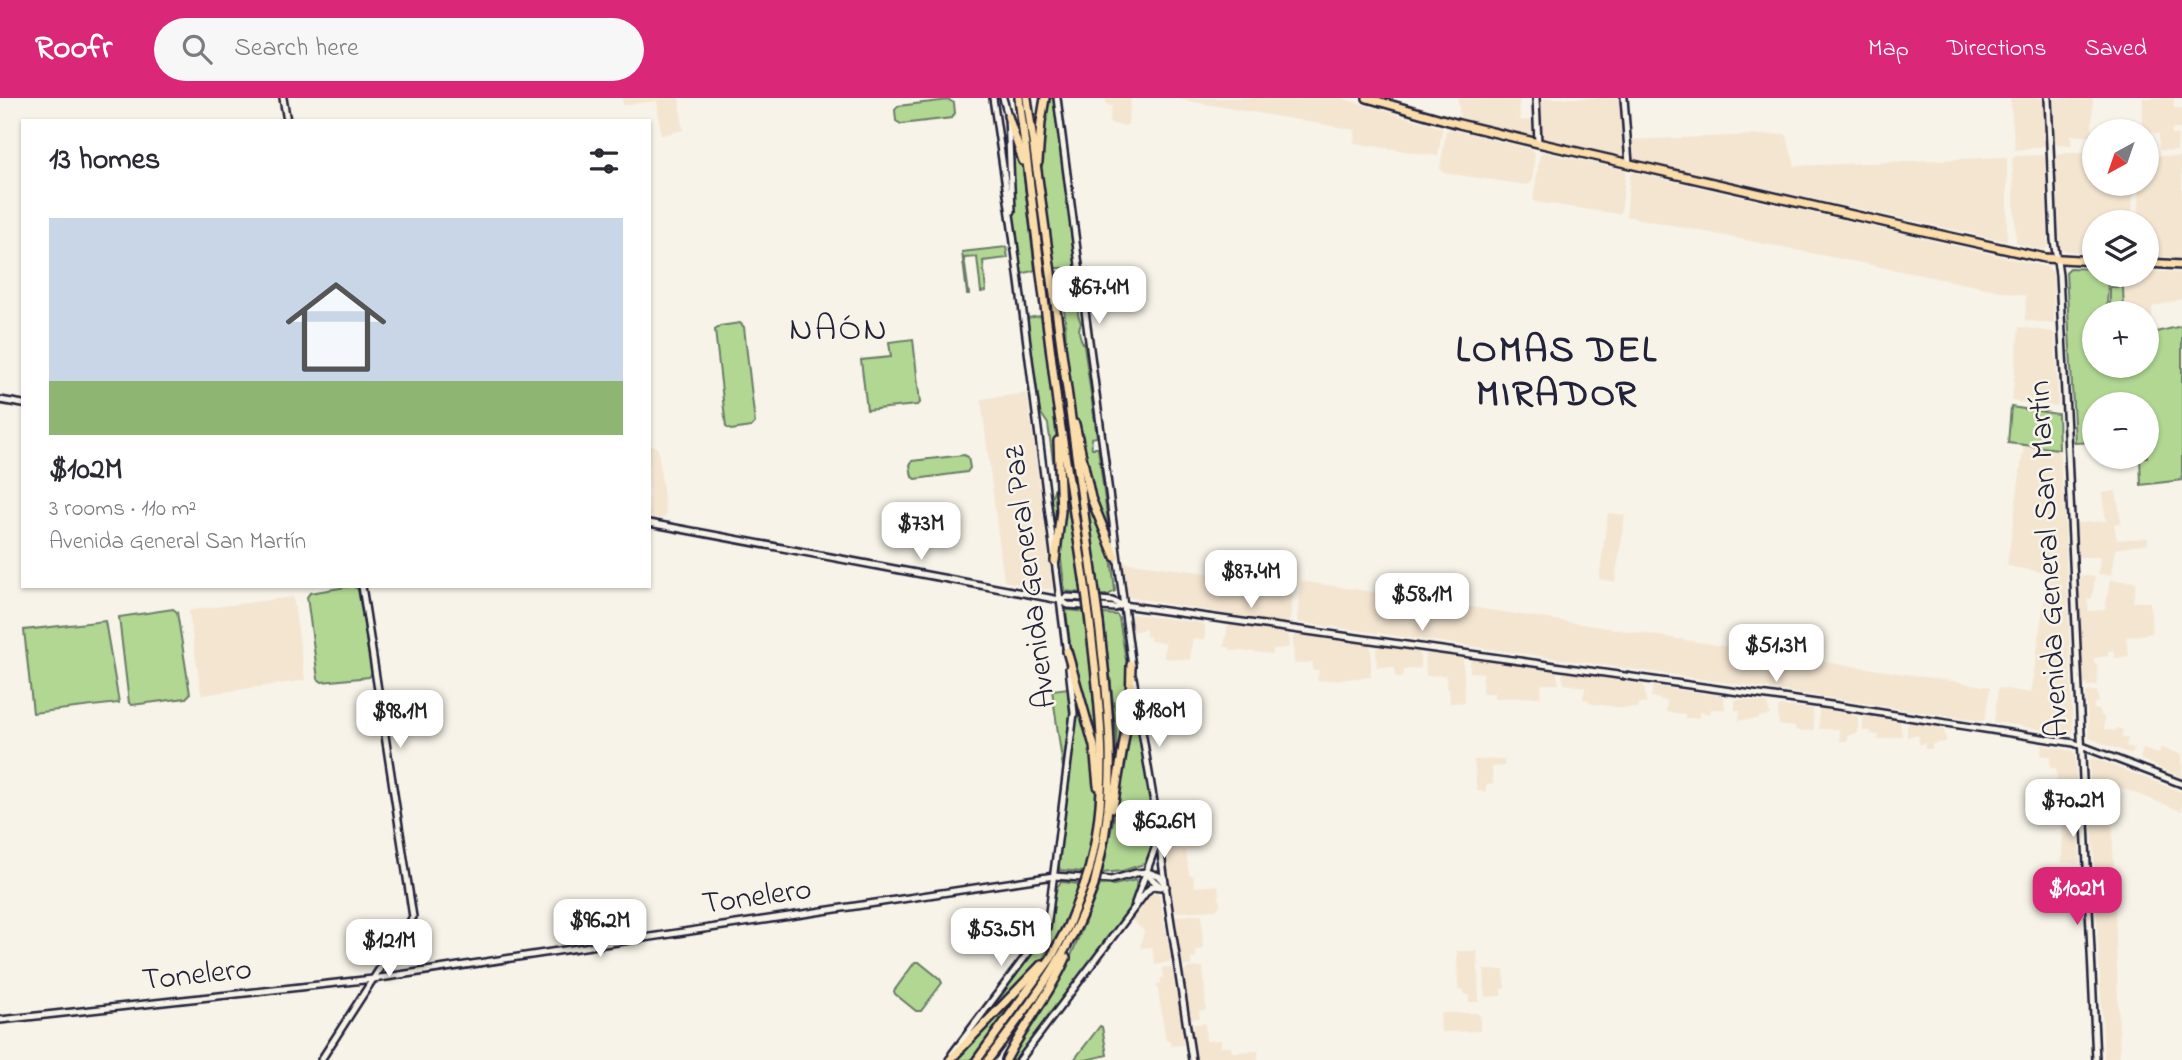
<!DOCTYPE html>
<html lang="en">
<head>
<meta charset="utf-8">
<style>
  body { margin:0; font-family:"Indie Flower",sans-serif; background:#f7f7f7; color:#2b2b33; height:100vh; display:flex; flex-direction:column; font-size:26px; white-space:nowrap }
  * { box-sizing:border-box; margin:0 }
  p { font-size:23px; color:#7c7c81 }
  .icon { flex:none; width:38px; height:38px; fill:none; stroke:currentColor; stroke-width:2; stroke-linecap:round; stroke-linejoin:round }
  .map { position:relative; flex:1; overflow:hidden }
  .panel { position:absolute; left:21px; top:21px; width:630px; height:469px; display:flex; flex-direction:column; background:#fff; border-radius:0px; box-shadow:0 2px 5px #0004 }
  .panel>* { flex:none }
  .needle { width:46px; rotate:220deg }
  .controls { position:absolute; left:2082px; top:21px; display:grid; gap:14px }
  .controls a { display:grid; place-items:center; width:77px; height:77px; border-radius:50%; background:#fff; box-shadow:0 2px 5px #0004; font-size:35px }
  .price { position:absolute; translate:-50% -60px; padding:0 16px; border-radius:14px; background:#fff; color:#222; font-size:23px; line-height:46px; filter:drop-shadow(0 2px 4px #0008) }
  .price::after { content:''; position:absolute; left:50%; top:42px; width:21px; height:16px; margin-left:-10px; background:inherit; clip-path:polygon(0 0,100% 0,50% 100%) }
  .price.current { background:#db2777; color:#fff }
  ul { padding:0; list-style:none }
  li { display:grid; align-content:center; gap:14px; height:371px; padding:0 28px }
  li span { display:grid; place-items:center; height:217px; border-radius:0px; color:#555 }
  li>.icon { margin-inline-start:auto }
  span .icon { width:126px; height:126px; fill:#fffc; stroke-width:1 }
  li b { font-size:30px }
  h2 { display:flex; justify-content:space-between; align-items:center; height:84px; padding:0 28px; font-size:30px }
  header { display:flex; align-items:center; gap:42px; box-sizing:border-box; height:98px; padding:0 35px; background:#db2777; color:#fff }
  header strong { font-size:33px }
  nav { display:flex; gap:38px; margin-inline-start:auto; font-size:24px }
  .search { width:490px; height:63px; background:#f7f7f7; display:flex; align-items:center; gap:18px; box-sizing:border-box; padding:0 24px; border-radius:38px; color:#7c7c81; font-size:26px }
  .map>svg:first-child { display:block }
  .built { fill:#f4e5d1 }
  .green { fill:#b1d793; stroke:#6a7c67; stroke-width:2 }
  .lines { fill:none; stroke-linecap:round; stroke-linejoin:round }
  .secondary-casing { stroke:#22223b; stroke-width:10 }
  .highway-casing { stroke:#22223b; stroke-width:12 }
  .secondary { stroke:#f7f3e8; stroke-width:5 }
  .highway { stroke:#fbddab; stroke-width:7 }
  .highway-bridge-casing { stroke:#22223b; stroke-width:12; stroke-linecap:butt }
  .highway-bridge { stroke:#fbddab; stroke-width:7 }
  .labels { text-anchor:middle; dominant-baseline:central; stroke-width:5; stroke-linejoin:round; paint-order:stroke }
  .street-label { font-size:32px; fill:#22223b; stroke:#f7f3e8 }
  .quarter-label { font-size:35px; letter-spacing:2px; fill:#22223b; stroke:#f7f3e8 }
  .district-label { font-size:38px; font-weight:bold; letter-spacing:2px; fill:#22223b; stroke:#f7f3e8 }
</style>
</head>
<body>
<header>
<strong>Roofr</strong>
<div class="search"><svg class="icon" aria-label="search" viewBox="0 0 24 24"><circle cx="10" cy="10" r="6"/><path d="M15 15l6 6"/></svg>Search here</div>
<nav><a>Map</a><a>Directions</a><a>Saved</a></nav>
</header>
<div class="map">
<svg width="2182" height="962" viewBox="0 0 2182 962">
  <rect width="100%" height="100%" fill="#f7f3e8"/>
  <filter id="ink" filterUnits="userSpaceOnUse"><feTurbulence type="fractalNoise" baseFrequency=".0143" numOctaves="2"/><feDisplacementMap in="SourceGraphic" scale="14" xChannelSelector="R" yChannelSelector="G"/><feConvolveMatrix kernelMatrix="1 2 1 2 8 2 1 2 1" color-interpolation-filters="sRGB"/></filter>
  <g filter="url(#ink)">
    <!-- built -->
    <g class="built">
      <polygon points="622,0 679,0 683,32 661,37 657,3 623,7"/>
      <polygon points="1106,0 1131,0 1128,26 1125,28 1109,25 1112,8 1105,6"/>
      <polygon points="1171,0 1341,0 1440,29 1442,31 1438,58 1354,45 1355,32"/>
      <polygon points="1458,0 1519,0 1520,22 1535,23 1536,39 1462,23 1460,20"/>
      <polygon points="1538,0 1621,0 1624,42 1786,36 1795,68 2007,59 2007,141 2005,143 1545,42 1541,38"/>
      <polygon points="2010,0 2044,0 2046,46 2044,48 2017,52 2015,51"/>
      <polygon points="2054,0 2093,1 2092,39 2071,37 2071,47 2055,46"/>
      <polygon points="2143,0 2174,0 2174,10 2182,10 2182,31 2172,31 2172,37 2178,37 2177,53 2159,52 2159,36 2142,33"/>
      <polygon points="1450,31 1531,51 1535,55 1532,84 1527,87 1444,75 1440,71 1446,33"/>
      <polygon points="1543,54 1625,72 1626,73 1621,114 1619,116 1535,104 1533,102 1540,57"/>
      <polygon points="2060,55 2095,55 2095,86 2134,86 2131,124 2095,124 2095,155 2065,153 2060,149 2056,59"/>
      <polygon points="2043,57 2045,60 2048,149 2043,152 2019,146 2016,143 2012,61 2015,58"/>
      <polygon points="2147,57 2182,59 2182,160 2147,158 2147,124 2138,124 2140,86 2147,86"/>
      <polygon points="1633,74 2048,169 2053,175 2054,224 2053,226 2025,222 2026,198 1626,118 1630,77"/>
      <polygon points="2147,173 2182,175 2182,201 2152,209 2152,236 2147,236 2147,215 2124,215 2125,177 2147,177"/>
      <polygon points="2019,229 2053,234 2055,237 2058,306 2056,308 2012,303"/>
      <polygon points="1027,295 1053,490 1050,492 1004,483 981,301"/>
      <polygon points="649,347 655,348 658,351 666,418 662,421 649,419"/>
      <polygon points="2024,347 2059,351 2064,406 2073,634 2071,636 1994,624 1998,590 2031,595 2048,475 2007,468"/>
      <polygon points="2116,393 2121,424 2114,426 2117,442 2148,440 2148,446 2115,451 2111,477 2098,476 2100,459 2078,459 2076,425 2106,423 2102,395"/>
      <polygon points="1608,415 1625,417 1615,484 1599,481"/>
      <polygon points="1123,464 1289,486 1293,491 1290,522 1285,526 1128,499 1125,493"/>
      <polygon points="2083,477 2095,479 2092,500 2087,501 2089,513 2105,512 2110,482 2136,484 2133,504 2150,504 2152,535 2126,539 2129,558 2115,560 2113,552 2108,553 2108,558 2094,560 2094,565 2097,566 2098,587 2088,588 2083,584 2079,484 2081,478"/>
      <polygon points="1301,483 1990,589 1985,621 1982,623 1737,586 1298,524 1297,521"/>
      <polygon points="293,499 305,582 203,597 201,595 189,514 191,512"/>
      <polygon points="1132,516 1201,525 1205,527 1205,541 1192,542 1190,562 1164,560 1165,545 1151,543 1149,538 1146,539 1146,531 1131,534 1129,519"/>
      <polygon points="1228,526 1284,534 1288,537 1289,550 1273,551 1273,556 1230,552 1230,549 1224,549"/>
      <polygon points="1295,536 1367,545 1371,549 1371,579 1317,583 1319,572 1312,572 1313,564 1294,566 1293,540"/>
      <polygon points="1380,547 1419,553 1421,570 1404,572 1403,579 1397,580 1395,577 1395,569 1377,569 1376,551"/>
      <polygon points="1429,554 1463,560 1465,604 1450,605 1449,591 1447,590 1446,577 1426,578 1425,557"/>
      <polygon points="1476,560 1556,572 1559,586 1542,586 1540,599 1494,600 1494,595 1482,595 1483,575 1470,574 1470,564"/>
      <polygon points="1566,573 1644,587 1646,605 1639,605 1638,610 1622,610 1589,605 1589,602 1583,601 1585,589 1564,586 1562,577"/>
      <polygon points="1653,588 1722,598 1724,600 1725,611 1711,611 1710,616 1700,614 1698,620 1685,620 1685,616 1666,614 1667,603 1651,599"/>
      <polygon points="2088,593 2097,593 2099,604 2094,605 2094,611 2100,612 2101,618 2104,618 2104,631 2115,633 2117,630 2123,632 2121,639 2128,641 2126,648 2134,650 2133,655 2130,656 2089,640 2086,596"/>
      <polygon points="1738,601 1767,605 1770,617 1759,619 1758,621 1739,622 1740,612 1735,612 1735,603"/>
      <polygon points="1781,608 1813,611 1814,632 1801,633 1795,632 1796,629 1779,627 1778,610"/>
      <polygon points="1821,611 1858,618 1858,635 1848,637 1848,643 1840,643 1839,631 1819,631 1819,613"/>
      <polygon points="1866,618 1900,624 1902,638 1878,642 1879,637 1871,636 1871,633 1863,633 1863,620"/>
      <polygon points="1910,624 1944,631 1946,644 1932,646 1932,651 1925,651 1925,645 1919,646 1919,638 1914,637 1907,639 1907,628"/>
      <polygon points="2042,647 2073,653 2075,656 2077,704 2075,706 2069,705 2070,697 2064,696 2064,691 2058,691 2056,670 2050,670 2050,658 2041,658"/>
      <polygon points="2161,650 2182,656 2182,680 2140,661 2143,651 2158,656"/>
      <polygon points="2093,660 2182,694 2182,713 2111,686 2120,962 2104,962 2089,662"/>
      <polygon points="1504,661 1504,668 1492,669 1493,686 1486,687 1486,694 1477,693 1474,662"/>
      <polygon points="1181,710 1183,738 1187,738 1188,744 1197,742 1198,750 1186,752 1189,777 1193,777 1195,789 1218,787 1220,807 1216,812 1176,814 1173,812 1159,717 1162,712"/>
      <polygon points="2072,713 2078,715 2080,763 2077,766 2062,764 2063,725 2069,726"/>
      <polygon points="1152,790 1158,791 1171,861 1169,864 1155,867 1152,849 1140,850 1144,833 1129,820"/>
      <polygon points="1202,816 1203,851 1196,852 1196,859 1191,861 1191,868 1183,868 1174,821 1176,818"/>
      <polygon points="1457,853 1477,853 1479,904 1469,904 1469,897 1464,896 1464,892 1458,892"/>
      <polygon points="1162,869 1172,870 1185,944 1182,947 1171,948 1170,943 1166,943 1157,886 1161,885 1161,880 1164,879"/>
      <polygon points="1203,869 1206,912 1199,913 1200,920 1192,921 1189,918 1183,875 1188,870"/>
      <polygon points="1484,872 1504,872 1505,891 1501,891 1501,898 1485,899"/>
      <polygon points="1443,915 1477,915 1480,917 1480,933 1441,934 1440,917"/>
      <polygon points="1205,925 1206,943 1221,942 1221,949 1231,949 1232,954 1258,953 1258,962 1196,962 1191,930 1194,926"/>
    </g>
    <!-- green -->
    <g class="green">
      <path d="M 1050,0 L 1054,0 L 1077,170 L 1055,170 C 1049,128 1037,81 1042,38 C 1043,25 1047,12 1050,0 Z"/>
      <polygon points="949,2 954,5 955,15 952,20 901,26 896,23 895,12 898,8"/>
      <polygon points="1011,30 1023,71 1035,172 1019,177 1014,137"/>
      <polygon points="1006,149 1008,160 983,163 986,193 981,194 977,159 964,160 969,196 967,196 962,154"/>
      <polygon points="2070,170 2095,171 2095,177 2108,177 2107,214 2110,214 2110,189 2123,189 2124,215 2095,215 2095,268 2147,268 2147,236 2182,228 2182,382 2141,387 2140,359 2147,359 2147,306 2095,306 2095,344 2075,345 2066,174"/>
      <path d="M 1072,172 L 1073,186 L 1077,191 L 1078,217 L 1081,225 C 1077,231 1080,241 1084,247 L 1097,339 L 1091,340 L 1092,350 L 1098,350 L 1109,433 C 1087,404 1069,292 1066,252 C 1065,232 1067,211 1059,193 L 1062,192 L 1059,174 Z"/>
      <path d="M 1041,218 C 1051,291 1065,366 1054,440 L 1050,405 L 1056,385 L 1048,326 L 1040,314 L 1027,220 Z"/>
      <polygon points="740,225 744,229 755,325 751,329 731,332 726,329 715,232 720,228"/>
      <polygon points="913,241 920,305 917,307 867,312 861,262 891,259 889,244"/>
      <polygon points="2011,309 2058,316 2059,351 2008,345"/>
      <polygon points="964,357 968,359 970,370 967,374 916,381 912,379 910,367 912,363"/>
      <polygon points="1083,375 1111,458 1115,493 1108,497 1100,497"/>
      <polygon points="1062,380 1063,380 1083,495 1065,493 1060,454"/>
      <polygon points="352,488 358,491 372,575 369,579 322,584 318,581 307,499 310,495"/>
      <polygon points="173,511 177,514 190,596 186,600 132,607 129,605 119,519"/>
      <polygon points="1069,512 1084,514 1091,573 1098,658 1072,562 1066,513"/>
      <polygon points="1103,516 1117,517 1119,520 1129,581 1129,599 1117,671 1116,632"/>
      <polygon points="105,523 119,605 33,615 24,532"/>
      <polygon points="1068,590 1071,609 1063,670 1052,592"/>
      <path d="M 1074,593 C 1096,651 1105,715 1083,774 L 1060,772 L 1058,765 Z"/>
      <polygon points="1134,598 1156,738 1147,765 1122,773 1102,775 1122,681"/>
      <path d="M 1136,782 C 1138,793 1130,810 1123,821 L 1016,962 L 1009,962 L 1026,930 L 1066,870 L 1100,787 L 1114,787 Z"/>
      <path d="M 1061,784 L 1079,786 C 1070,814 1056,843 1038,867 C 1018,894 990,917 967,942 L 1048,833 L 1057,789 Z"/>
      <polygon points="915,864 919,864 940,881 942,885 921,913 916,913 895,896 894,893"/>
      <polygon points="1022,892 971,962 954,962"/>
      <polygon points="1100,928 1102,929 1107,957 1086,962 1074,962"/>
    </g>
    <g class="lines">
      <defs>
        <g id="secondary">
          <polyline points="283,0 287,23"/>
          <polyline points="993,0 1013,137 1067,556"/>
          <polyline points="1003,0 1008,18 1012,113"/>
          <polyline points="1057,0 1132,569"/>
          <polyline points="1536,0 1538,45"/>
          <polyline points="1624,0 1629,66"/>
          <polyline points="2048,0 2054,142 2059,177 2067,334 2096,962"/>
          <polyline points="0,302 23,306"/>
          <polyline points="649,425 1060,502 1068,507 1084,508"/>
          <polyline points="1060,502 1067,499 1083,500"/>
          <polyline points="1100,502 1112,503 1123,507 1831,607 2074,645 2182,686"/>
          <polyline points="1101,509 1115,510 1123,507"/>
          <polyline points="1133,579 1155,711 1167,800"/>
          <polyline points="1145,775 1160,788"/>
          <polyline points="1167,799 1192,962"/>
          <polyline points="1135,805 1158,742"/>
          <polyline points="0,922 373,881 1054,778 1111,782 1136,775 1148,774 1159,778 1166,788"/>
          <polyline points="952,956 1047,830 1074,615 1069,570"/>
          <polyline points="321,962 413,819 362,488"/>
          <polyline points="1020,962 1147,793 1153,788 1161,789"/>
        </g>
        <g id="highway">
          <polyline points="1019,0 1057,304 1085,487"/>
          <polyline points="1027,0 1094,488"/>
          <polyline points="1367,0 1459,26 1538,45 1901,128 2045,160 2095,163"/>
          <polyline points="1008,18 1023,63"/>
          <polyline points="1038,64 1041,24 1045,0"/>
          <polyline points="2147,165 2182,167"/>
          <polyline points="1075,326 1091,400 1115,459"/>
          <polyline points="1055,463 1061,413 1058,343"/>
          <polyline points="1067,553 1094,648 1098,688"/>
          <polyline points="1113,710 1130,607 1131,567"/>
          <path d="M 1089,772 C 1111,688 1100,610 1090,525"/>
          <path d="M 1097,774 C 1119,686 1109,613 1099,525"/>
          <polyline points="950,962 1042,866"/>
          <polyline points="977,962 1051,860 1068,828 1085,785"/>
          <path d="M 988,962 C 1032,903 1069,858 1094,787"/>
          <path d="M 1006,962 C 1024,927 1050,896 1066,860"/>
        </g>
      </defs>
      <!-- secondary casing -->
      <use href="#secondary" class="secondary-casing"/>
      <!-- highway casing -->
      <use href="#highway" class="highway-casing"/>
      <!-- secondary -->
      <use href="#secondary" class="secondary"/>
      <!-- highway -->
      <use href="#highway" class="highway"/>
      <defs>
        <g id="highway-bridge">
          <polyline points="1085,487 1090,525"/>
          <polyline points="1094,488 1099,525"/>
          <polyline points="1085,785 1089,772"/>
          <polyline points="1094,787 1097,774"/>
        </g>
      </defs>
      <!-- highway-bridge casing -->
      <use href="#highway-bridge" class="highway-bridge-casing"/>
      <!-- highway-bridge -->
      <use href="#highway-bridge" class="highway-bridge"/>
    </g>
  </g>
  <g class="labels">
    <!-- street labels -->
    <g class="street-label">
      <text transform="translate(2050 461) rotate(-93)">Avenida General San Martín</text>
      <text transform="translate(1031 479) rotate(-97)">Avenida General Paz</text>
      <text transform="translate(757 800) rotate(-8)">Tonelero</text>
      <text transform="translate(197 878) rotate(-6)">Tonelero</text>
    </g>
    <!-- quarter labels -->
    <g class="quarter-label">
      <text x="839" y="232">NAÓN</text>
    </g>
    <!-- district labels -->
    <g class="district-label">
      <text x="1557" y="254">LOMAS DEL<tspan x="1557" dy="44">MIRADOR</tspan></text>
    </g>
  </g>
</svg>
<div class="controls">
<a><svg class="needle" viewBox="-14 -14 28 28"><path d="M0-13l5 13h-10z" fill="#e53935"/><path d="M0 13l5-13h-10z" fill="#7c7c81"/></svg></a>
<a><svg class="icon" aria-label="layers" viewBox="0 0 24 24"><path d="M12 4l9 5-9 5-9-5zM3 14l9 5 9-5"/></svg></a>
<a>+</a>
<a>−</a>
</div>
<b class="price" style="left:1099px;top:228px">$67.4M</b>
<b class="price" style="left:921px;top:464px">$73M</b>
<b class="price" style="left:1251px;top:512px">$87.4M</b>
<b class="price" style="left:1422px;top:535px">$58.1M</b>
<b class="price" style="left:1776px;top:586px">$51.3M</b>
<b class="price" style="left:1159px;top:651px">$180M</b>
<b class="price" style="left:400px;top:652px">$98.1M</b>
<b class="price" style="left:2073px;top:741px">$70.2M</b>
<b class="price" style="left:1164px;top:762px">$62.6M</b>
<b class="price current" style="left:2077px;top:829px">$102M</b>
<b class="price" style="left:600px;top:861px">$96.2M</b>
<b class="price" style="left:1001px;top:870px">$53.5M</b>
<b class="price" style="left:389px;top:881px">$121M</b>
<section class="panel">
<h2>13 homes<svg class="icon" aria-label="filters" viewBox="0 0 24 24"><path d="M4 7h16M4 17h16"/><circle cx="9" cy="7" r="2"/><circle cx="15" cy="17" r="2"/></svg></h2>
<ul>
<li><span style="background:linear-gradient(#c9d6e8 75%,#8fb573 0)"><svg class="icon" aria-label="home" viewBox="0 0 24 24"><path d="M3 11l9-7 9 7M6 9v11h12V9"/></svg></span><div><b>$102M</b><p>3 rooms · 110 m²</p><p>Avenida General San Martín</p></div></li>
</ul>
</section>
</div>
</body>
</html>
